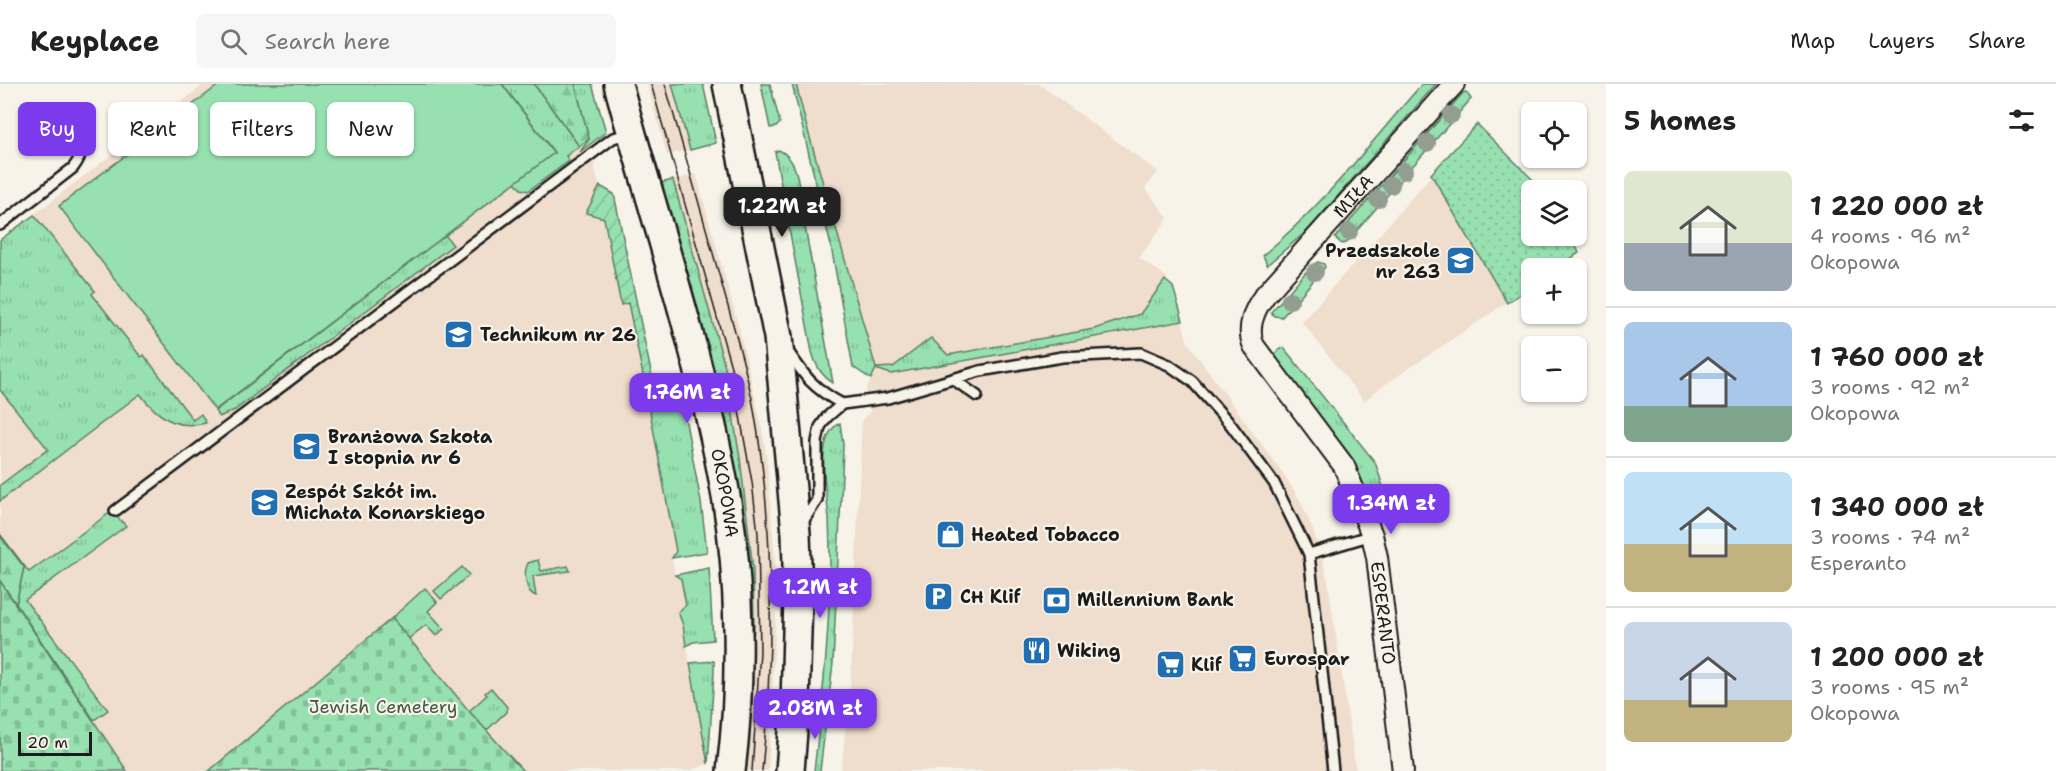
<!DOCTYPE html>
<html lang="en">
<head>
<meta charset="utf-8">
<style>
  body { margin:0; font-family:"Shantell Sans",sans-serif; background:#f6f6f6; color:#222; height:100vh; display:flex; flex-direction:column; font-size:22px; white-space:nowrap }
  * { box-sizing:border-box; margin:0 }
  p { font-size:20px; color:#767676 }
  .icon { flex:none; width:33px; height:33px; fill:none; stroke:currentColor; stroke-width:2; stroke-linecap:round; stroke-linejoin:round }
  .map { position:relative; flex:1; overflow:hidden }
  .sheet { display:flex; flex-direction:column; background:#fff; width:450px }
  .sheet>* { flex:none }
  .guide { position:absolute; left:18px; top:18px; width:570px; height:54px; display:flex; gap:12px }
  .buttons { position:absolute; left:1521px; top:18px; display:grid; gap:12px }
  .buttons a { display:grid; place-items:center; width:66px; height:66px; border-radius:9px; background:#fff; box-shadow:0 2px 4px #0004; font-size:30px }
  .scale { position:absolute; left:18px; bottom:15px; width:74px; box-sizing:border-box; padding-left:6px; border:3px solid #1c1c1c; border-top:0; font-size:16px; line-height:21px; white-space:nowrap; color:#1c1c1c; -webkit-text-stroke:4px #f7f3e8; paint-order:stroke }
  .price { position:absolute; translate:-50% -51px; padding:0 14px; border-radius:12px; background:#7c3aed; color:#fff; font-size:20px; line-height:39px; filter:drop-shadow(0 2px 3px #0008) }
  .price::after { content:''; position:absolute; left:50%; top:36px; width:18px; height:14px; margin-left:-9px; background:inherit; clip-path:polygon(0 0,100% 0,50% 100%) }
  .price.current { background:#222; color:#fff }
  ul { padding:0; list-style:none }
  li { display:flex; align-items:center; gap:18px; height:150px; padding:0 18px }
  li+li { border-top:2px solid #e0e0e0 }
  li span { display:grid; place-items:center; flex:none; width:168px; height:120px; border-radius:9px; color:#555 }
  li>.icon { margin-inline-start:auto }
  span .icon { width:72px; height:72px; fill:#fffc; stroke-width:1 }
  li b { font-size:26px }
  h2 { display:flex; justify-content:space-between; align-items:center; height:72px; padding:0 18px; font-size:26px }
  .tag { padding:0 21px; border-radius:9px; background:#fff; box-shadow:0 2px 4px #0004; font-size:21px; line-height:54px }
  .tag.current { background:#7c3aed; color:#fff }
  header { display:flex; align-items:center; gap:36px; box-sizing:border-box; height:84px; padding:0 30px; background:#fff; border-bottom:2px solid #e0e0e0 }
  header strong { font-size:28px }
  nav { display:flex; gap:33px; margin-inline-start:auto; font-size:21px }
  .search { width:420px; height:54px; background:#f6f6f6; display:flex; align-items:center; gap:15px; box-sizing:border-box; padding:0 21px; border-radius:9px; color:#767676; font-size:22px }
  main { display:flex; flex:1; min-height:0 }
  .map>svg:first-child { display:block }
  .built { fill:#efddcd }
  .grass { fill:url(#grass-tufts); stroke:#5a7e66; stroke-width:1.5 }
  .forest { fill:url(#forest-firs); stroke:#5a7e66; stroke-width:1.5 }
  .cemetery { fill:url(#cemetery-stones); stroke:#5a7e66; stroke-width:1.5 }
  .park { fill:url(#park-dots); stroke:#5a7e66; stroke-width:1.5 }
  .garden { fill:url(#garden-furrows); stroke:#5a7e66; stroke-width:1.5 }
  .pitch { fill:#97e0b0; stroke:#5a7e66; stroke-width:1.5 }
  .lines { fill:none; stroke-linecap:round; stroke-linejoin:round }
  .service-casing { stroke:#1c1c1c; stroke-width:14 }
  .minor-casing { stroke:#1c1c1c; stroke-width:24 }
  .secondary-casing { stroke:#1c1c1c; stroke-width:32 }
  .service { stroke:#f7f3e8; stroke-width:9 }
  .minor { stroke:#f7f3e8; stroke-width:20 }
  .secondary { stroke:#f7f3e8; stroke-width:27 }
  .tram { stroke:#1c1c1c; stroke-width:1.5 }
  .tree { fill:#939d90 }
  .labels { text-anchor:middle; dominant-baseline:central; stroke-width:4.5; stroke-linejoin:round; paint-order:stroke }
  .street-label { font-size:18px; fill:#1c1c1c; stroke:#f7f3e8 }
  .poi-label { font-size:18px; font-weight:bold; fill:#1c1c1c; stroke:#f7f3e8; text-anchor:start }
  .park-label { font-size:18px; fill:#415748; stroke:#f7f3e8 }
</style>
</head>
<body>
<header>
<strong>Keyplace</strong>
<div class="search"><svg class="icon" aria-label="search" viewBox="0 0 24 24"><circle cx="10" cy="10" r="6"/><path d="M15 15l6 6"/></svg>Search here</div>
<nav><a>Map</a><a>Layers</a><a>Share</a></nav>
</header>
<main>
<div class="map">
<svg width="1606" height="687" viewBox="0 0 1606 687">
  <defs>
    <pattern id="grass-tufts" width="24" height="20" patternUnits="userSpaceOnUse" patternTransform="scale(1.5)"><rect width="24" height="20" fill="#97e0b0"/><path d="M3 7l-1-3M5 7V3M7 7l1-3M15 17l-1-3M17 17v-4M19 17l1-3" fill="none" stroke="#82c097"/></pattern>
    <pattern id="forest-firs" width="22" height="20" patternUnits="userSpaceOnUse" patternTransform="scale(1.5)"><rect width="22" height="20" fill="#97e0b0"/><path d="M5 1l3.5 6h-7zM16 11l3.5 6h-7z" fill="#82c097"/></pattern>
    <pattern id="cemetery-stones" width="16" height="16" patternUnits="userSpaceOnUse" patternTransform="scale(1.5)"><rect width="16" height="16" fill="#97e0b0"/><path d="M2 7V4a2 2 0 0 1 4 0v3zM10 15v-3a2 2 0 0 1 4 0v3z" fill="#82c097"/></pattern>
    <pattern id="park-dots" width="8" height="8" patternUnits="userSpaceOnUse" patternTransform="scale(1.5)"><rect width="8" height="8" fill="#97e0b0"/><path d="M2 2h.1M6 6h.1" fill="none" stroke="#82c097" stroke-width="1.8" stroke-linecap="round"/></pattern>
    <pattern id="garden-furrows" width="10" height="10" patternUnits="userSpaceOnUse" patternTransform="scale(1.5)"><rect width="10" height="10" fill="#97e0b0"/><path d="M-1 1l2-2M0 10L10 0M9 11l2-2" fill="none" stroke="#82c097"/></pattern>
  </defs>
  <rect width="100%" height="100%" fill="#f7f3e8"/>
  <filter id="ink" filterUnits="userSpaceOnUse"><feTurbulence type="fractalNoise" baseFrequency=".0167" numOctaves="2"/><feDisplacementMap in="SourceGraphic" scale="12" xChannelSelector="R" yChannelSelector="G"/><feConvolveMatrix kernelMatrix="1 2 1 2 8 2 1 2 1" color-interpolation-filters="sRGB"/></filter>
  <g filter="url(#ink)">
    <!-- built -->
    <g class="built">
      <polygon points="205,0 575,0 627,219 648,317 676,468 672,474 675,491 681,495 686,521 678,528 683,541 708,680 688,687 523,687 469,627 392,534 209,687 127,687 0,497 0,156"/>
      <polygon points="647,0 672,0 690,66 667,71"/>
      <polygon points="796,0 1039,0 1158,88 1145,104 1168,134 1139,174 1167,193 1165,197 1173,203 1188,259 1286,394 1300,416 1312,444 1321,468 1328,498 1356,687 841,687 851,591 862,335 870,328 866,306 876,284 806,40"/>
      <polygon points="1477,40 1543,106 1532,106 1532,152 1571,152 1579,169 1556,184 1532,184 1531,202 1380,304 1364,317 1302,238"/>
      <polygon points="696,90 739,244 762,344 767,376 775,480 776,532 768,687 746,687 751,622 754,510 740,374 725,283 673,96"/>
    </g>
    <!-- grass -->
    <g class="grass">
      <polygon points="502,0 534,0 579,62 566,72 569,77 528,107 521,105 515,98 554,68"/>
      <polygon points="575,0 592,0 606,48 580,68 589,55"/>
      <polygon points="672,0 703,0 716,59 690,66"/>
      <polygon points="761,0 770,0 780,39 776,43 770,44"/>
      <polygon points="792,0 796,0 806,40 876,284 893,283 931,254 948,271 1094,245 1140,230 1165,196 1173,203 1183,237 891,290 876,285 871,295 853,283 831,162"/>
      <path d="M 1422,0 L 1436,0 L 1308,146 L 1267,181 L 1263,171 C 1323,122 1371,58 1422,0 Z"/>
      <polygon points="1466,8 1471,15 1346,159 1342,160 1335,154 1463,9"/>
      <path d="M 779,66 C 797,75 799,98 800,115 L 833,299 C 821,291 816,282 812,268 L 775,68 Z"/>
      <path d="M 673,96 L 725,283 L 740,374 L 753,486 L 754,544 L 752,566 C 749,507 745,448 736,390 C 719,293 687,194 660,99 Z"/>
      <path d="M 34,131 L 95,207 L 92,210 L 141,273 L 144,271 L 193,336 L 201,330 L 206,339 C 176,346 158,333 140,310 L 0,417 L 0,401 L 48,365 L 0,306 L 0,156 Z"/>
      <polygon points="445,151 453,161 235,326 219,333 215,327"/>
      <polygon points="1318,178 1324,180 1325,183 1282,233 1274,232 1271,228 1312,181"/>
      <polygon points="1284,264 1375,378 1389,421 1370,424 1269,274 1280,265"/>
      <polygon points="665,303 685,333 701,418 707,468 672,474 676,467 648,317"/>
      <path d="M 840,339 L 843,360 L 842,391 L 833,579 L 820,687 L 814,687 C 824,603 833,519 829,434 C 827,410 813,352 840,339 Z"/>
      <polygon points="108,430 118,434 126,442 25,516 108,626 94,636 16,520 24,483 0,450 29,488"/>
      <path d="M 538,476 L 541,487 L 568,482 L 570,487 L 533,492 L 536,512 C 525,508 523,489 528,479 Z"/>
      <polygon points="462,483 469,491 441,515 434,507"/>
      <polygon points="709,484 713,556 693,558 686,562 683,541 678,528 686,521 681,495 675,491"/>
      <polygon points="425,504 437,518 428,527 444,545 436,552 426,541 408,555 392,534"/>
      <polygon points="714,577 714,589 708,680 690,579"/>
      <polygon points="491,604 507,623 506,628 486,647 469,627 487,611 485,609"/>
    </g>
    <!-- forest -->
    <g class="forest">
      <polygon points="534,0 575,0 589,55 579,62"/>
      <polygon points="0,452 24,483 16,520 0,497"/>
    </g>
    <!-- cemetery -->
    <g class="cemetery">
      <polygon points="0,497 127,687 0,687"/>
      <polygon points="392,534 469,627 523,687 209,687"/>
    </g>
    <!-- park -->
    <polygon class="park" points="1477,40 1543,106 1532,106 1532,152 1571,152 1579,169 1556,184 1532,184 1531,202 1507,219 1431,90"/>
    <!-- garden -->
    <polygon class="garden" points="600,102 614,110 652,293 645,301 628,219 621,221 604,134 586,129"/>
    <!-- pitch -->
    <polygon class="pitch" points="220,0 502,0 554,69 215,326 59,122"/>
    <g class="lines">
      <defs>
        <g id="service">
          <path d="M 0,141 L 73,84 C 83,71 84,61 75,47"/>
          <path d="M 787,266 C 805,293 813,304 842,320"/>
          <polyline points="953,295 977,312"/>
          <polyline points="115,427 613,54 629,50"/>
          <polyline points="802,439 817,416 817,358 820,343 827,333 842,320 888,314 980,287 1062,273 1141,269 1169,281 1192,297 1231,341 1274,399 1309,470 1333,687"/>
          <polyline points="1309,470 1372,451"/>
        </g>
        <g id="minor">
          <path id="s1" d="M 1403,687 L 1377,473 L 1372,451 L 1344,382 L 1254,262 C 1246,245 1254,225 1265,211 L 1454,0"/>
        </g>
        <g id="secondary">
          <path id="s2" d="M 618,0 C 654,133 699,265 724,401 C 741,491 742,596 731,687"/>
          <polyline points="727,0 778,253 796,449 798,513 795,620 790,687"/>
        </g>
      </defs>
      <!-- service casing -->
      <use href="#service" class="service-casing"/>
      <!-- minor casing -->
      <use href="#minor" class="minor-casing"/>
      <!-- secondary casing -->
      <use href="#secondary" class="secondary-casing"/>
      <!-- service -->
      <use href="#service" class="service"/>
      <!-- minor -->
      <use href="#minor" class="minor"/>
      <!-- secondary -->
      <use href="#secondary" class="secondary"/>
      <!-- tram -->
      <g class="tram">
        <polyline points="651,0 731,283 752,398 758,450 760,568 752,687"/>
        <path d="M 665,0 C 684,67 703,134 722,201 C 733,241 745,280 753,320 C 775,441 774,565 762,687"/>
      </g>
    </g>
    <!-- trees -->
    <g class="tree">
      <circle cx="1451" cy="31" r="9"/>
      <circle cx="1427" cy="59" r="9"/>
      <circle cx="1404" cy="87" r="9"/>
      <circle cx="1391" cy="101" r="9"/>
      <circle cx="1378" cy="115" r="9"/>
      <circle cx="1349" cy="148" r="9"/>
      <circle cx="1315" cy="188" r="9"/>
      <circle cx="1290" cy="216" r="9"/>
    </g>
  </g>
  <!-- icons -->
  <defs>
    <symbol id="school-square" viewBox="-11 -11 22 22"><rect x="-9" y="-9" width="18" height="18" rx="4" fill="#1f6fb2" stroke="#f7f3e8"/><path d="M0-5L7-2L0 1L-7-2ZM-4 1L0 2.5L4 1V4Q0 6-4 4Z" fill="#fff"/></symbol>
    <symbol id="shop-square" viewBox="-11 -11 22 22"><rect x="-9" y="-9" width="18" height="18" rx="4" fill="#1f6fb2" stroke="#f7f3e8"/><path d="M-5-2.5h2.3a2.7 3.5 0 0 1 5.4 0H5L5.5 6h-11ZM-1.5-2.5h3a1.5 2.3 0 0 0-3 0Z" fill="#fff"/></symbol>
    <symbol id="parking-square" viewBox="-11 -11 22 22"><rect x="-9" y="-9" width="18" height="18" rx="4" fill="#1f6fb2" stroke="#f7f3e8"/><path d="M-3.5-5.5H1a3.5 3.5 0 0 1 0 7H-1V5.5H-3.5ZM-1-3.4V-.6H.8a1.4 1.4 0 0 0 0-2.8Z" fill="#fff"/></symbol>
    <symbol id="bank-square" viewBox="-11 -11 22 22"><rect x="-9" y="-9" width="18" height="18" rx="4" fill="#1f6fb2" stroke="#f7f3e8"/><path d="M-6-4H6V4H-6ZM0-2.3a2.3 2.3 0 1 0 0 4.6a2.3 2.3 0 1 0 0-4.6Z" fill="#fff"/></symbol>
    <symbol id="restaurant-square" viewBox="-11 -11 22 22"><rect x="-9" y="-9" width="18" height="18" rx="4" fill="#1f6fb2" stroke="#f7f3e8"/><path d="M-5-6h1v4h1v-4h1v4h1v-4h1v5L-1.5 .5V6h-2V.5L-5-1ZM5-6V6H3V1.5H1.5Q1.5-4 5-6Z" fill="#fff"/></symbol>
    <symbol id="supermarket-square" viewBox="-11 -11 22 22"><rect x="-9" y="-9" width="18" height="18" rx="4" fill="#1f6fb2" stroke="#f7f3e8"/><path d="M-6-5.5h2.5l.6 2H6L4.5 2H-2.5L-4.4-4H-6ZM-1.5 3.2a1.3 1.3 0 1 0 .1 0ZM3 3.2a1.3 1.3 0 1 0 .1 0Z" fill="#fff"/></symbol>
  </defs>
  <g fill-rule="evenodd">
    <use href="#school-square" x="1444" y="160" width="33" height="33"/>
    <use href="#school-square" x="442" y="234" width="33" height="33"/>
    <use href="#school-square" x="290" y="346" width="33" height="33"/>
    <use href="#school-square" x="248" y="402" width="33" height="33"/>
    <use href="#shop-square" x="934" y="434" width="33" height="33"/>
    <use href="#parking-square" x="922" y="496" width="33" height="33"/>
    <use href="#bank-square" x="1040" y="500" width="33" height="33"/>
    <use href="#restaurant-square" x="1020" y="550" width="33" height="33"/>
    <use href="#supermarket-square" x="1226" y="558" width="33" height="33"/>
    <use href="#supermarket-square" x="1154" y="564" width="33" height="33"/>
  </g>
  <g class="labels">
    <!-- street labels -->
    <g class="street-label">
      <text stroke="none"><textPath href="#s1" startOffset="650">MIŁA</textPath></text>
      <text stroke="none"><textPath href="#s2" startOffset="423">OKOPOWA</textPath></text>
      <text transform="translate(1383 529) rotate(83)">ESPERANTO</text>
    </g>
    <!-- poi labels -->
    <g class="poi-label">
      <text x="1440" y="167" text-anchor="end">Przedszkole<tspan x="1440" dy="21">nr 263</tspan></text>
      <text x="480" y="251">Technikum nr 26</text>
      <text x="328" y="353">Branżowa Szkoła<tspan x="328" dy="21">I stopnia nr 6</tspan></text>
      <text x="285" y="408">Zespół Szkół im.<tspan x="285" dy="21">Michała Konarskiego</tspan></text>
      <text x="971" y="451">Heated Tobacco</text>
      <text x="960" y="513">CH Klif</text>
      <text x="1077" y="516">Millennium Bank</text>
      <text x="1057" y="567">Wiking</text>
      <text x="1264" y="575">Eurospar</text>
      <text x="1191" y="581">Klif</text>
    </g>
    <!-- park labels -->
    <g class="park-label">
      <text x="383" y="623">Jewish Cemetery</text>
    </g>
  </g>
</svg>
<div class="buttons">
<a><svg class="icon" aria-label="locate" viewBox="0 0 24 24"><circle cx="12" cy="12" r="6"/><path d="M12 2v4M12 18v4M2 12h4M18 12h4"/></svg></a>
<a><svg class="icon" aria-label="layers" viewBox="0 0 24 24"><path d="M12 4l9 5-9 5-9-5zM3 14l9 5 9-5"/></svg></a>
<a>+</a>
<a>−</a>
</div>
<div class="scale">20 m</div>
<b class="price current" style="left:782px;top:154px">1.22M zł</b>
<b class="price" style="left:687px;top:340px">1.76M zł</b>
<b class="price" style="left:1391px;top:451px">1.34M zł</b>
<b class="price" style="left:820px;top:535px">1.2M zł</b>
<b class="price" style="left:815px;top:656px">2.08M zł</b>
<div class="guide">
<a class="tag current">Buy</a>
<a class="tag">Rent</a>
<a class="tag">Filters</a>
<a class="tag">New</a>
</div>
</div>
<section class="sheet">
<h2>5 homes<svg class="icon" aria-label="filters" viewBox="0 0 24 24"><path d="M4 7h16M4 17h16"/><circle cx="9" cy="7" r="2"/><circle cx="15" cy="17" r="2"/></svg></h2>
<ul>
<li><span style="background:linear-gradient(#dfe7d0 60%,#9aa5b1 0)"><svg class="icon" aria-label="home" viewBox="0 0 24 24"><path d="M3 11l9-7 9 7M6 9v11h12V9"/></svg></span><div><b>1 220 000 zł</b><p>4 rooms · 96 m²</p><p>Okopowa</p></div></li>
<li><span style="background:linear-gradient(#a9c7e8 70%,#7fa58c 0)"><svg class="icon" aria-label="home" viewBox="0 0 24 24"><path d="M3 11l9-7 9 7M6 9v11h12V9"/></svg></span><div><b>1 760 000 zł</b><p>3 rooms · 92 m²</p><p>Okopowa</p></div></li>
<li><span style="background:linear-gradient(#bfe0f5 60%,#c2b280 0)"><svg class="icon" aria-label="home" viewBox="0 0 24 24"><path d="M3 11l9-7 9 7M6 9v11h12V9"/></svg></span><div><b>1 340 000 zł</b><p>3 rooms · 74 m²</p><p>Esperanto</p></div></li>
<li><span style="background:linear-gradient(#c9d6e8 65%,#c2b280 0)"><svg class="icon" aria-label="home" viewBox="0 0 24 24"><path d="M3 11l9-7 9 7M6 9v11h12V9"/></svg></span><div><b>1 200 000 zł</b><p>3 rooms · 95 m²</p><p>Okopowa</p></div></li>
</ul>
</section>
</main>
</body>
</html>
